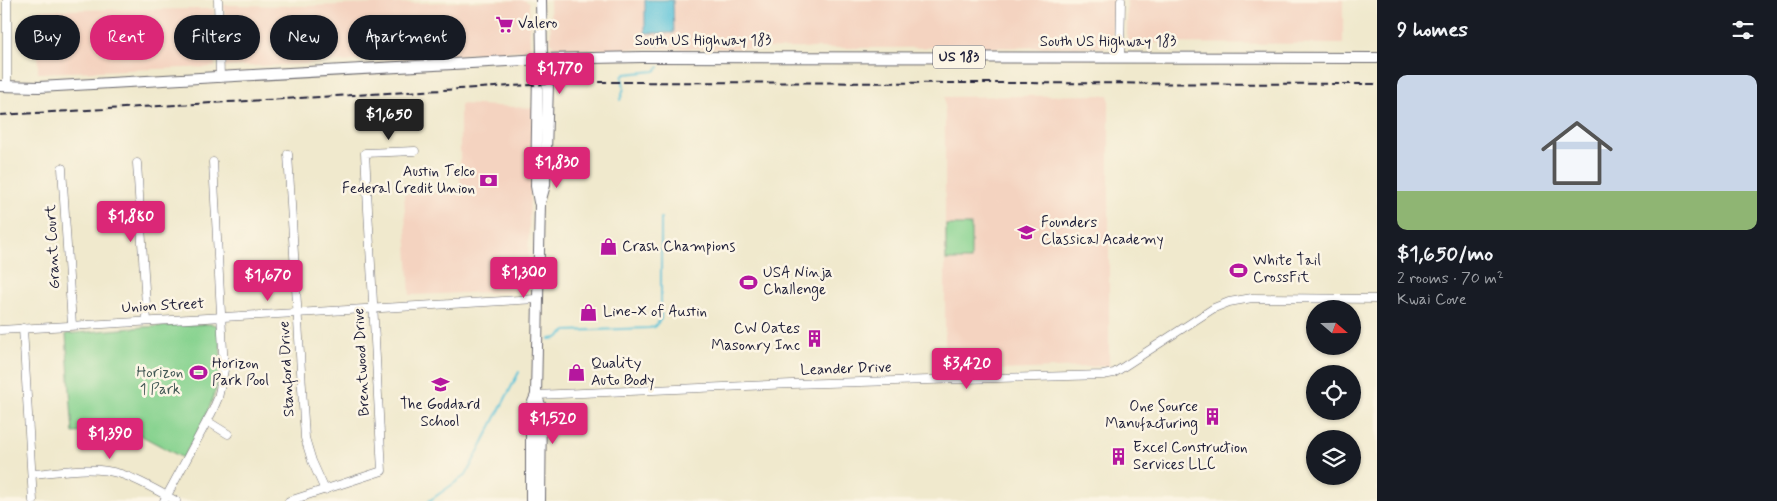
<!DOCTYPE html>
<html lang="en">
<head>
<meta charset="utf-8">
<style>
  body { margin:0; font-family:Mynerve,sans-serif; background:#242831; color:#f1f3f6; height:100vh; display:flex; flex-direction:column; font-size:19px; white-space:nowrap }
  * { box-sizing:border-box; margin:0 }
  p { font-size:16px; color:#9ea1a6 }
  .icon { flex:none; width:28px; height:28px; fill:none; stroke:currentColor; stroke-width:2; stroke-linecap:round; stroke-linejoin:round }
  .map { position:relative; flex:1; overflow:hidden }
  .side { display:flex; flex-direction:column; background:#171b24; width:400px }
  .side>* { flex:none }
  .guide { position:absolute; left:15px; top:15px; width:475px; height:45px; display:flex; gap:10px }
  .needle { width:32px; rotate:110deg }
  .controls { position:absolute; left:1306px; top:300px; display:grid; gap:10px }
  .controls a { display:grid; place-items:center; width:55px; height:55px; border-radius:50%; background:#171b24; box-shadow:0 1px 4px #0004; font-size:25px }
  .price { position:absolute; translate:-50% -42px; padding:0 11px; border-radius:5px; background:#db2777; color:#fff; font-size:16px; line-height:32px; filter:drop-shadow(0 1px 2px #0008) }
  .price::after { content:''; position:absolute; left:50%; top:30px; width:15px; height:11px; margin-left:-8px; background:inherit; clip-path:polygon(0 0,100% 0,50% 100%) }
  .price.on { background:#222; color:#fff }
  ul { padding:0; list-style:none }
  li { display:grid; align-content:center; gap:10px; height:265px; padding:0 20px }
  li+li { border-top:1px solid #363941 }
  li span { display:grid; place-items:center; height:155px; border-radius:10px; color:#555 }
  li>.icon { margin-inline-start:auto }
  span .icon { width:90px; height:90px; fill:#fffc; stroke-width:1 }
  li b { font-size:21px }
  h2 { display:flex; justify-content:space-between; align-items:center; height:60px; padding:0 20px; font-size:21px }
  .tag { padding:0 18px; border-radius:22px; background:#171b24; box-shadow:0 1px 4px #0004; font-size:18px; line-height:45px }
  .tag.on { background:#db2777; color:#fff }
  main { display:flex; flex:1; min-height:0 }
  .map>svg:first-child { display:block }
  .built { fill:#f4d3c0 }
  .green { fill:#88d390; stroke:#557a66 }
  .water { fill:#5cc3d9; stroke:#3f728a }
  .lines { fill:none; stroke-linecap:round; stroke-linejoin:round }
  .stream { stroke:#5cc3d9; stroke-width:2 }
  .minor-casing { stroke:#6a686e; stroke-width:9 }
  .major-casing { stroke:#6a686e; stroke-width:12 }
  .minor { stroke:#fff; stroke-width:8 }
  .major { stroke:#fff; stroke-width:10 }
  .rail { stroke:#22223b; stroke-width:2; stroke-dasharray:8 4; stroke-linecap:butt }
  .labels { text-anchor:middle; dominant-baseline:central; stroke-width:5; stroke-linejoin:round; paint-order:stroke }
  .shield { fill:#fcf5e5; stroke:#63616e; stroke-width:1 }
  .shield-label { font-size:14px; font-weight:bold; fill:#22223b }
  .poi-label { font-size:15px; fill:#22223b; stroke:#fcf5e5; text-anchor:start }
  .street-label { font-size:15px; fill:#22223b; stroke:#fcf5e5 }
  .park-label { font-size:15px; fill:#415754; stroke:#fcf5e5 }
</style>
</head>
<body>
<main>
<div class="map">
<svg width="1377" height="501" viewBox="0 0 1377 501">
  <rect width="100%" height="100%" fill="#fcf5e5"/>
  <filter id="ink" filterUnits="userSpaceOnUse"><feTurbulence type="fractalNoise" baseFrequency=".02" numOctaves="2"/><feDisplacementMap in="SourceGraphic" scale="10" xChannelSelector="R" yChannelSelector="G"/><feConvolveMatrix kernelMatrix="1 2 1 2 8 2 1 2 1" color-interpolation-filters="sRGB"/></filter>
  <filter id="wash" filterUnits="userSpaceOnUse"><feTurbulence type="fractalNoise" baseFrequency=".0096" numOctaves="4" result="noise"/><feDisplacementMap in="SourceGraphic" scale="20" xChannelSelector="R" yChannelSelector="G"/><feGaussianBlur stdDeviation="1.12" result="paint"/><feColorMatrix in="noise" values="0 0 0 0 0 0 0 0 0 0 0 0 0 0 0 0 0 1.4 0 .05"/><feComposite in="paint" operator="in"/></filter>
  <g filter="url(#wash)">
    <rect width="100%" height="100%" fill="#f0e9cd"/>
    <!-- built -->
    <g class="built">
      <polygon points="524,0 529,3 530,50 307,64 225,67 224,5 306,6"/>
      <polygon points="550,0 1113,0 1112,47 557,49 551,43"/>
      <polygon points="1127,0 1343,0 1343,44 1127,43"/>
      <polygon points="214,9 215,67 38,73 38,10"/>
      <polygon points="1109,95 1109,366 945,372 945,97"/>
      <polygon points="460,104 533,108 527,291 410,295 404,194 460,191"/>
    </g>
    <!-- green -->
    <g class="green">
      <rect x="946" y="225" width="25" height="35"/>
      <path d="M 211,324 L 216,325 L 219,329 C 220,342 222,356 220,368 C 216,402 199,429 183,458 L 129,429 L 73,433 L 66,334 L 144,327 Z"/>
    </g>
    <!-- water -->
    <polygon class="water" points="645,0 673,0 674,33 645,33"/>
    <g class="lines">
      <!-- stream -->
      <g class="stream">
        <polyline points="659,46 659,35"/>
        <polyline points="620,100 624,88 622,77 625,74 655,71 659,67"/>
        <polyline points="550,339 557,338 566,331 649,328 654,327 661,319 661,218"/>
        <polyline points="429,501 466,475 519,372"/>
      </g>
    </g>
  </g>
  <g filter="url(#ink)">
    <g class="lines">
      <defs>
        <g id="minor">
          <polyline points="7,0 7,86"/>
          <polyline points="218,0 220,78"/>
          <polyline points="1120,57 1121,0"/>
          <polyline points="288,154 305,438 312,461 325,490"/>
          <polyline points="137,163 147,321"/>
          <polyline points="62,168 72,325"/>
          <polyline points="23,328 33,501"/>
          <polyline points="0,330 536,299"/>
          <polyline points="536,395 792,384 1103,375 1114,373 1214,308 1229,302 1252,298 1377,299"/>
          <polyline points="207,421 228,434"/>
          <path d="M 32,474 C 60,472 93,465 121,474 C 140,480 158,491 176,501"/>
          <polyline points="164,501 212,412 218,398 224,370 213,162"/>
          <polyline points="289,501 382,471 365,153 415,151"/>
        </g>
        <g id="major">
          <polyline points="0,86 39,87 542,59 643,57 1377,58"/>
          <polyline points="539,202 536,186 538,72 542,59 541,0"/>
          <polyline points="536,395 541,407 540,501"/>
          <polyline points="531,501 531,407 536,395 540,203 545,185 548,84 548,71 542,59"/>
        </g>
      </defs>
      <!-- minor casing -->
      <use href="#minor" class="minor-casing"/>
      <!-- major casing -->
      <use href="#major" class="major-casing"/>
      <!-- minor -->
      <use href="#minor" class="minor"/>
      <!-- major -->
      <use href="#major" class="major"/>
      <!-- rail -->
      <polyline class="rail" points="0,115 548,84 595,82 1377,84"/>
    </g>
  </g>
  <!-- icons -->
  <defs>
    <symbol id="supermarket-bare" viewBox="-9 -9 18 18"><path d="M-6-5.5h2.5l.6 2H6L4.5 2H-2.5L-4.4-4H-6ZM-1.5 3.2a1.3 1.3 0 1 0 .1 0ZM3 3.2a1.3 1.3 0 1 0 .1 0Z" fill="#b5179e" stroke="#fcf5e5" stroke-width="2.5" paint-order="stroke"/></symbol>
    <symbol id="bank-bare" viewBox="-9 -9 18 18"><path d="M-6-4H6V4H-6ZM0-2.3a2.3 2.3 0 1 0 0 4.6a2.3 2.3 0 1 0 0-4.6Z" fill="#b5179e" stroke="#fcf5e5" stroke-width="2.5" paint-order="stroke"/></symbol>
    <symbol id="school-bare" viewBox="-9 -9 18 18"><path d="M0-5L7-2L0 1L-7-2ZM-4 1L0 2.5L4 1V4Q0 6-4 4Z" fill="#b5179e" stroke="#fcf5e5" stroke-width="2.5" paint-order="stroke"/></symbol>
    <symbol id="shop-bare" viewBox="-9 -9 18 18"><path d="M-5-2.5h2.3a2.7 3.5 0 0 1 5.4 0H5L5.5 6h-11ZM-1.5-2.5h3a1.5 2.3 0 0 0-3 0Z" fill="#b5179e" stroke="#fcf5e5" stroke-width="2.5" paint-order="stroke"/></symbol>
    <symbol id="stadium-bare" viewBox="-9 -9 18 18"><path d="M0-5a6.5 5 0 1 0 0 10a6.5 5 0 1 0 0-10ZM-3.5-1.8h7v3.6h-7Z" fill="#b5179e" stroke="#fcf5e5" stroke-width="2.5" paint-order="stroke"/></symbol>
    <symbol id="building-bare" viewBox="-9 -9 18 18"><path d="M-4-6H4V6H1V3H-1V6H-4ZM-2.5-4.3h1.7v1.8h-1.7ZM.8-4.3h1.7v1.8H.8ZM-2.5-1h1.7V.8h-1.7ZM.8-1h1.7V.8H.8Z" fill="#b5179e" stroke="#fcf5e5" stroke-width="2.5" paint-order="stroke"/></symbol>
  </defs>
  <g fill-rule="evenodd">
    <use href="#supermarket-bare" x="492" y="12" width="25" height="25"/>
    <use href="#bank-bare" x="476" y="168" width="25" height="25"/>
    <use href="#school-bare" x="1014" y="220" width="25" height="25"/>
    <use href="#shop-bare" x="596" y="234" width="25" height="25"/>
    <use href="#stadium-bare" x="1226" y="258" width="25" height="25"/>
    <use href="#stadium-bare" x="736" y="270" width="25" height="25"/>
    <use href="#shop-bare" x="576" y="300" width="25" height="25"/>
    <use href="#building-bare" x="802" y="326" width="25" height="25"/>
    <use href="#stadium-bare" x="186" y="360" width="25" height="25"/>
    <use href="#shop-bare" x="564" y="360" width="25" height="25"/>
    <use href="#school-bare" x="428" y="372" width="25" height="25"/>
    <use href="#building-bare" x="1200" y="404" width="25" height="25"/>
    <use href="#building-bare" x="1106" y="444" width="25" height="25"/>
  </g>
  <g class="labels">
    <!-- shield labels -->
    <rect class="shield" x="933" y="45.5" width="52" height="23" rx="4"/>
    <g class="shield-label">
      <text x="959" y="57">US 183</text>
    </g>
    <!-- poi labels -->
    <g class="poi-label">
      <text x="518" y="24">Valero</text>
      <text x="475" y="172" text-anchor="end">Austin Telco<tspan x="475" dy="17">Federal Credit Union</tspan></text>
      <text x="1041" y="223">Founders<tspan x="1041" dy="17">Classical Academy</tspan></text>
      <text x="622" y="247">Crash Champions</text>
      <text x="1253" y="261">White Tail<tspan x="1253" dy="17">CrossFit</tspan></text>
      <text x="763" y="273">USA Ninja<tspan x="763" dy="17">Challenge</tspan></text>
      <text x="603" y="312">Line-X of Austin</text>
      <text x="800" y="329" text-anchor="end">CW Oates<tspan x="800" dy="17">Masonry Inc</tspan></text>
      <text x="212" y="364">Horizon<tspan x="212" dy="17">Park Pool</tspan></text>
      <text x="591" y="364">Quality<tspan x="591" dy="17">Auto Body</tspan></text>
      <text x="440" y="405" text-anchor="middle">The Goddard<tspan x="440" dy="17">School</tspan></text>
      <text x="1198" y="407" text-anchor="end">One Source<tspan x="1198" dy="17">Manufacturing</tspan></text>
      <text x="1133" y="448">Excel Construction<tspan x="1133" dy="17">Services LLC</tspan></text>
    </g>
    <!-- street labels -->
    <g class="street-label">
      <text x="703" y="41">South US Highway 183</text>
      <text x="1108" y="42">South US Highway 183</text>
      <text transform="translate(53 247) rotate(-93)">Grant Court</text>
      <text transform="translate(163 306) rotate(-3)">Union Street</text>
      <text transform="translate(362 362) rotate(-93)">Brentwood Drive</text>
      <text transform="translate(287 369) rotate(-93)">Stanford Drive</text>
      <text transform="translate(846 369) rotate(-2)">Leander Drive</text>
    </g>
    <!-- park labels -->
    <g class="park-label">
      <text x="160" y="373">Horizon<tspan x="160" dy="17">1 Park</tspan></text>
    </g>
  </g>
</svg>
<div class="controls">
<a><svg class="needle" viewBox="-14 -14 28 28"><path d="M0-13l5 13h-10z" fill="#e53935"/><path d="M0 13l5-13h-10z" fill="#9ea1a6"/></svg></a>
<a><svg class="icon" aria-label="locate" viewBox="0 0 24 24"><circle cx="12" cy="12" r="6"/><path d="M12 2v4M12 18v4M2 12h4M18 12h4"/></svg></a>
<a><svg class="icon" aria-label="layers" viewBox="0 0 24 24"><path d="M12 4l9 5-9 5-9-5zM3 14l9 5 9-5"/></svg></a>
</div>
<b class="price" style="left:560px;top:95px">$1,770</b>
<b class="price on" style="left:389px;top:141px">$1,650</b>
<b class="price" style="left:557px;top:189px">$1,830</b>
<b class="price" style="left:131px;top:243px">$1,880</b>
<b class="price" style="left:524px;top:299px">$1,300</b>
<b class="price" style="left:268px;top:302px">$1,670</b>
<b class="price" style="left:967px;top:390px">$3,420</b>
<b class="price" style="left:553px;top:445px">$1,520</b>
<b class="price" style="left:110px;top:460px">$1,390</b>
<div class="guide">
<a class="tag">Buy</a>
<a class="tag on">Rent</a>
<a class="tag">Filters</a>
<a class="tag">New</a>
<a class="tag">Apartment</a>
</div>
</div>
<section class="side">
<h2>9 homes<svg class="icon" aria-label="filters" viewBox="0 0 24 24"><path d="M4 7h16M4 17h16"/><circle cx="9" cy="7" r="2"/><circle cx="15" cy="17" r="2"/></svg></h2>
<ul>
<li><span style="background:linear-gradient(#c9d6e8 75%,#8fb573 0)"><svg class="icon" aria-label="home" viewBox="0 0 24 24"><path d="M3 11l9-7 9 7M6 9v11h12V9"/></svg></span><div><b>$1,650/mo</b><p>2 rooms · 70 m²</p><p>Kwai Cove</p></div></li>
</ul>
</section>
</main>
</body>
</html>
